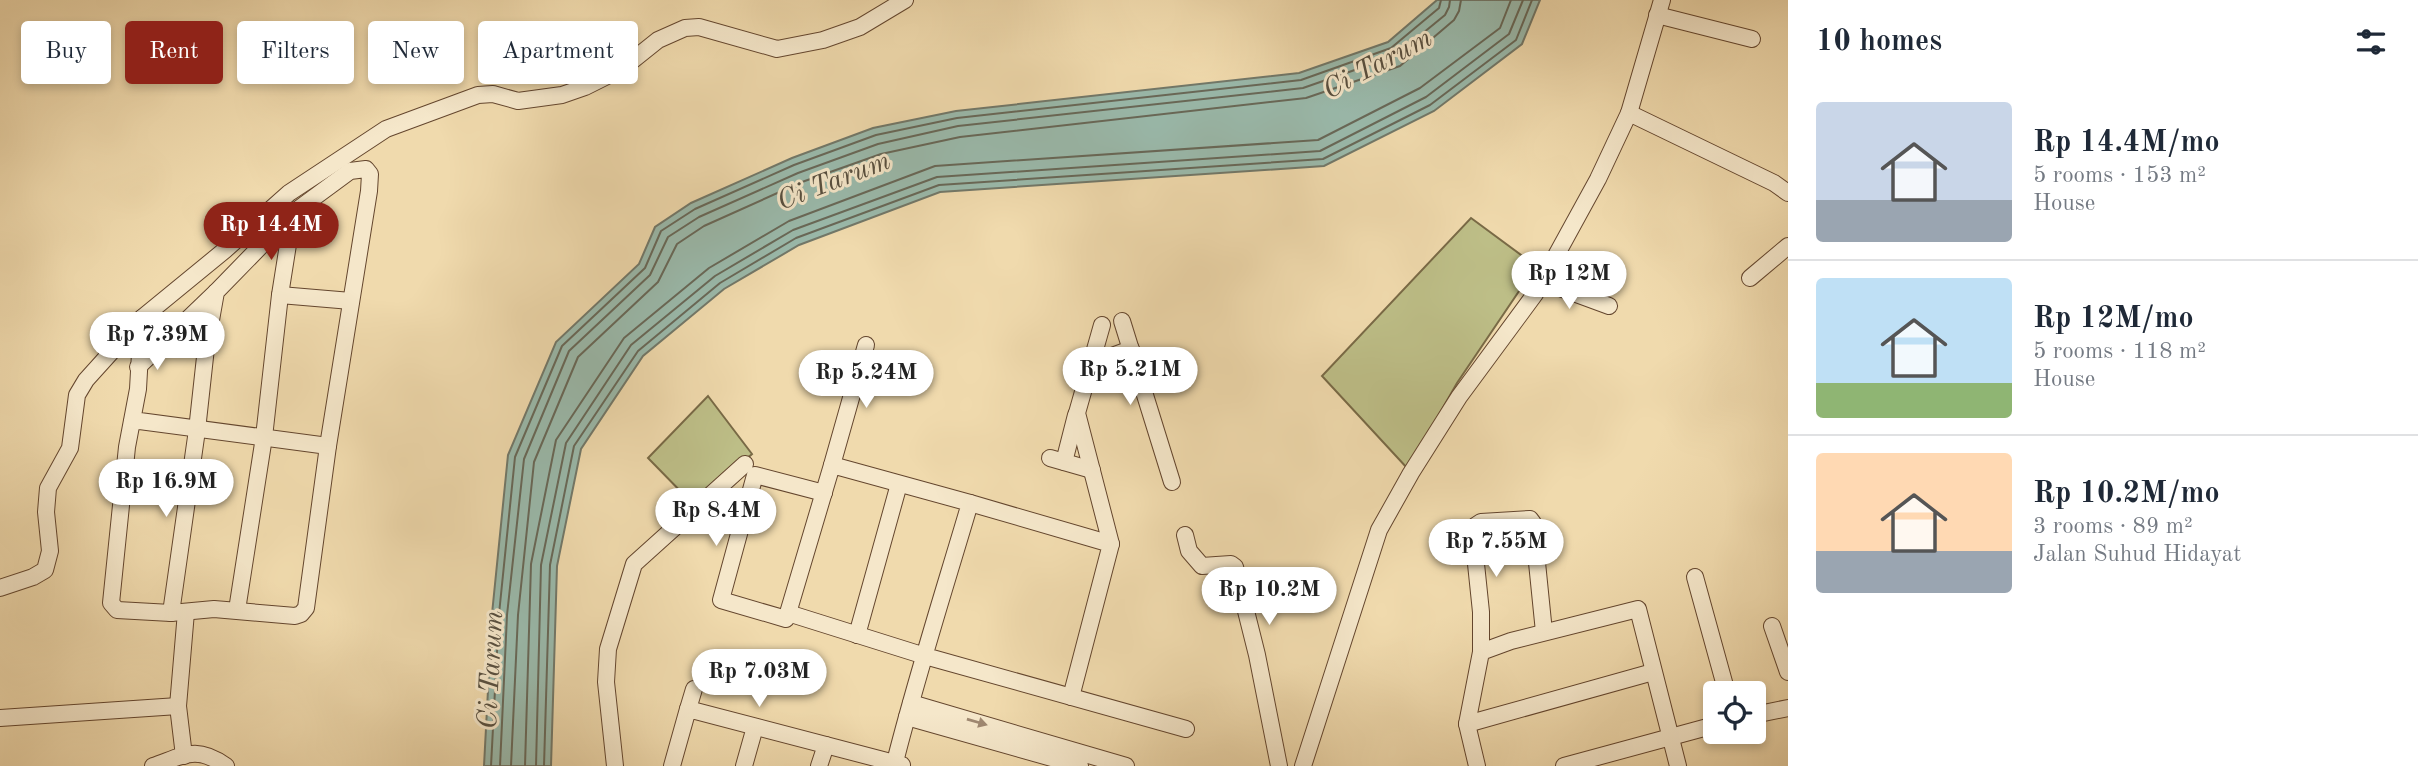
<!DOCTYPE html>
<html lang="en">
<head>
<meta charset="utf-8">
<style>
  body { margin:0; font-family:"Old Standard TT",serif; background:#f6f6f7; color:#1f2937; height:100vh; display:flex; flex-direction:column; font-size:26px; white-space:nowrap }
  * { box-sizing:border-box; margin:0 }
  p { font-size:23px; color:#747a83 }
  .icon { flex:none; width:38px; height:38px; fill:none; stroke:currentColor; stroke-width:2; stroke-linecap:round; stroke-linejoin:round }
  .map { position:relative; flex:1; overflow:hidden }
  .sheet { display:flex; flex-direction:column; background:#fff; width:630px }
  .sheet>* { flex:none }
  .top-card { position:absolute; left:21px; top:21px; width:665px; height:63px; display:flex; gap:14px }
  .buttons { position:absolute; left:1703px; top:681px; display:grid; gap:14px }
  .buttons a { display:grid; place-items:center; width:63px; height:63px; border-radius:7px; background:#fff; box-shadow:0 4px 10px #0003; font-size:35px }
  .price { position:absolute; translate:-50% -60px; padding:0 16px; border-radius:24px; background:#fff; color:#222; font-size:23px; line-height:46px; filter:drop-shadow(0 2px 4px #0008) }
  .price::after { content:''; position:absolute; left:50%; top:42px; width:21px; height:16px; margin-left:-10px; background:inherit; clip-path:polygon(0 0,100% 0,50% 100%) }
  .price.selected { background:#8f2418; color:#fff }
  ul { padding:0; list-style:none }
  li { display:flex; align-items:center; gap:21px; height:175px; padding:0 28px }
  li+li { border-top:2px solid #e0e1e3 }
  li span { display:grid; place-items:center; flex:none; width:196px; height:140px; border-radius:7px; color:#555 }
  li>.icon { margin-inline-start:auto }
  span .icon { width:84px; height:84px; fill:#fffc; stroke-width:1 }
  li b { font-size:30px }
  h2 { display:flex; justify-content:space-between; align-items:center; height:84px; padding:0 28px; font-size:30px }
  .tag { padding:0 24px; border-radius:7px; background:#fff; box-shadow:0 4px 10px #0003; font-size:24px; line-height:63px }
  .tag.selected { background:#8f2418; color:#fff }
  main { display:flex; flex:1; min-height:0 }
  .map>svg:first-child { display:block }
  .green { fill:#bdbe87; stroke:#796a46; stroke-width:2 }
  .water { fill:#9abaac; stroke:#727869; stroke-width:2 }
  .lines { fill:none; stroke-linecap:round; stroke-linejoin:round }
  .shore { stroke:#686858; stroke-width:2 }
  .minor-casing { stroke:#64462e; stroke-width:18 }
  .minor { stroke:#f5e7ca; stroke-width:16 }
  .oneway { fill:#9f8871 }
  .labels { text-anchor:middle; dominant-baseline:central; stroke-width:6; stroke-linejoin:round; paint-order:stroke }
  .water-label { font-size:28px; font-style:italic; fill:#584f3f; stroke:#f5e7ca }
</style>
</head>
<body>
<main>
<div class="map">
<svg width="1788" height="766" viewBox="0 0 1788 766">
  <rect width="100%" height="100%" fill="#f0daad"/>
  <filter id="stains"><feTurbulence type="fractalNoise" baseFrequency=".00286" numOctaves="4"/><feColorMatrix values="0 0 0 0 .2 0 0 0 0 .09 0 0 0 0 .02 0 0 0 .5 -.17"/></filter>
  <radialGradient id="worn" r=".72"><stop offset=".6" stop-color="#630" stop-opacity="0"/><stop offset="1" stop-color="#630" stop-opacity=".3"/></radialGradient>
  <!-- green -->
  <g class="green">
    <polygon points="1471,218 1536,266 1457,383 1408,469 1322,376"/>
    <polygon points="708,396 752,454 694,505 648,458"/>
  </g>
  <!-- water -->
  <polygon class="water" points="1437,0 1540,0 1522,44 1434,111 1324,166 940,192 799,245 724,289 643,356 581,449 557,566 551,766 484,766 492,614 508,455 556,342 639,264 655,227 691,203 792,158 873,128 956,111 1299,73 1388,42"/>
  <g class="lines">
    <!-- shore -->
    <g class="shore">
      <polyline points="491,766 499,614 515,457 562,346 645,268 661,231 695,209 794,165 876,135 957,118 1301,80 1391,48 1439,8 1441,0"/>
      <polyline points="500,766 507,615 524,459 569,351 650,275 668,237 699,217 798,173 878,144 958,126 1303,88 1395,56 1445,15 1449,7 1450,0"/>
      <polyline points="511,766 518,615 534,462 578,357 658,282 677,244 704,226 802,182 881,154 960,137 1306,98 1400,66 1454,20 1459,11 1461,0"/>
      <polyline points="525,766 531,564 556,440 624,338 709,268 789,221 935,166 1318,140 1420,88 1500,28 1511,0"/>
      <polyline points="536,766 541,565 566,443 631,345 715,276 793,230 937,177 1320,151 1426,97 1509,34 1523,0"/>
      <polyline points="544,766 550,565 574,446 638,351 720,283 796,238 939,185 1323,159 1430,105 1516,40 1532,0"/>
    </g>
    <defs>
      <g id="minor">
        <polyline points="1657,15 1752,39"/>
        <polyline points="1629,113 1774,183 1788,193"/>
        <polyline points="1750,278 1788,246"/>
        <polyline points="1541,281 1609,306"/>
        <polyline points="280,295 351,301"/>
        <polyline points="1122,321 1172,482"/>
        <polyline points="1102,325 1077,413 1111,544"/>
        <polyline points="1093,363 1131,349"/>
        <polyline points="138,367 216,292"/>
        <polyline points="132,420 328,446 306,608 301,614 295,616 214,609 171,613 117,610 111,603 127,447 138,389 142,318"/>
        <polyline points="1050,458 1092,470"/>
        <polyline points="1064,462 1076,415"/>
        <polyline points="832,465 866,345"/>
        <polyline points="970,503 1111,544 1071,697"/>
        <polyline points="1185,535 1189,551 1202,566 1231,564 1235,567 1257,655 1279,766"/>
        <polyline points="1695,577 1727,693"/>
        <polyline points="0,588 33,577 45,570 50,551 46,512 48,488 70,448 77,395 86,380 142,318 225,250 289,193 386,129 478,95 493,94 518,101 562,95 585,87 623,68 658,40 685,28 699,27 777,49 823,40 860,27 905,0"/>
        <polyline points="237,610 264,437 280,295 293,213"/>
        <polyline points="171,613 197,430 206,348 216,292 293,213 350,171 366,169 370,174 369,191 328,446"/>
        <polyline points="788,613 786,619 721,600 755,475 824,493"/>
        <polyline points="1772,626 1788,672"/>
        <polyline points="857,635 899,484"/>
        <polyline points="1481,652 1481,612 1473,535 1475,526 1481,522 1530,519 1533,523 1544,632"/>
        <polyline points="911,703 1126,766"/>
        <polyline points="688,709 694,689"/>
        <polyline points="1754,715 1788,708"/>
        <polyline points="907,717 1080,766"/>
        <polyline points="0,718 178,706"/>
        <polyline points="1467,724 1653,672"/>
        <polyline points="184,756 178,706 186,612"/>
        <path d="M 153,766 C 185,755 196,745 226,766"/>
        <polyline points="615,766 606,682 608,649 634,564 745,464"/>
        <polyline points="672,766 688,709 902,765"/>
        <polyline points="744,766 755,727"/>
        <polyline points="819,766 826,745"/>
        <path d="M 894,766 C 916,678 944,591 970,503 L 832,465 L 788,613 L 925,656 L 1186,729"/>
        <polyline points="1303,766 1379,530 1411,473 1459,397 1535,294 1598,179 1629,113 1662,0"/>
        <polyline points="1477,766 1467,724 1481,652 1511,641 1638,609 1678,766"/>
        <polyline points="1564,766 1715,725"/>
      </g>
    </defs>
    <!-- minor casing -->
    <use href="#minor" class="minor-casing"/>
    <!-- minor -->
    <use href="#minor" class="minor"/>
  </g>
  <!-- one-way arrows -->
  <defs><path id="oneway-solid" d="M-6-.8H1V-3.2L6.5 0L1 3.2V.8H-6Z" transform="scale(1.75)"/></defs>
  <use class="oneway" href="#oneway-solid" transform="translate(977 722) rotate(16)"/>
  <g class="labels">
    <!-- water labels -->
    <g class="water-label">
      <text transform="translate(1378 65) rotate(-28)">Ci Tarum</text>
      <text transform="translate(834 182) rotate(-21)">Ci Tarum</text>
      <text transform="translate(492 670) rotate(-87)">Ci Tarum</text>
    </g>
  </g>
  <rect width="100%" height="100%" filter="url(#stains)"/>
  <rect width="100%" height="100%" fill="url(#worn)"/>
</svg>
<div class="buttons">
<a><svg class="icon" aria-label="locate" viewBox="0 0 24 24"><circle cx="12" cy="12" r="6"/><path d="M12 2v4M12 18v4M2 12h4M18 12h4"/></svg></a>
</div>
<b class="price selected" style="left:271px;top:262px">Rp 14.4M</b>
<b class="price" style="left:1569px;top:311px">Rp 12M</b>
<b class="price" style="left:157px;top:372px">Rp 7.39M</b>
<b class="price" style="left:1130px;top:407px">Rp 5.21M</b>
<b class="price" style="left:866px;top:410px">Rp 5.24M</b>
<b class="price" style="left:166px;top:519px">Rp 16.9M</b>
<b class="price" style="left:716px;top:548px">Rp 8.4M</b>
<b class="price" style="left:1496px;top:579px">Rp 7.55M</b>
<b class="price" style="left:1269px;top:627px">Rp 10.2M</b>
<b class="price" style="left:759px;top:709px">Rp 7.03M</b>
<div class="top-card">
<a class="tag">Buy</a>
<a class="tag selected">Rent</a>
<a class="tag">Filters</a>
<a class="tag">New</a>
<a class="tag">Apartment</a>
</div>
</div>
<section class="sheet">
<h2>10 homes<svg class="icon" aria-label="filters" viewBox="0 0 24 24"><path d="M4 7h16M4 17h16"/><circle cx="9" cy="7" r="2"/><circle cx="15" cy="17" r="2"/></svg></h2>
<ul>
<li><span style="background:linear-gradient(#c9d6e8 70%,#9aa5b1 0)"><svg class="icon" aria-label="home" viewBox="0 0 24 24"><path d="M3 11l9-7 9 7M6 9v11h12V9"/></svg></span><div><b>Rp 14.4M/mo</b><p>5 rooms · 153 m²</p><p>House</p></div></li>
<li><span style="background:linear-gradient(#bfe0f5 75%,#8fb573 0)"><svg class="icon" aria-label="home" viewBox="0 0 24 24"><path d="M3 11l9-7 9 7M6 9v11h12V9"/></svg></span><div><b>Rp 12M/mo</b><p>5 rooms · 118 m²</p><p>House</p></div></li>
<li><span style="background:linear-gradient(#ffd9b3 70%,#9aa5b1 0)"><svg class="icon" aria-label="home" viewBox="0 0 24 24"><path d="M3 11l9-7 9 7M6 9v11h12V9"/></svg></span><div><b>Rp 10.2M/mo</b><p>3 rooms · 89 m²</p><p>Jalan Suhud Hidayat</p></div></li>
</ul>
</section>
</main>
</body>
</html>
